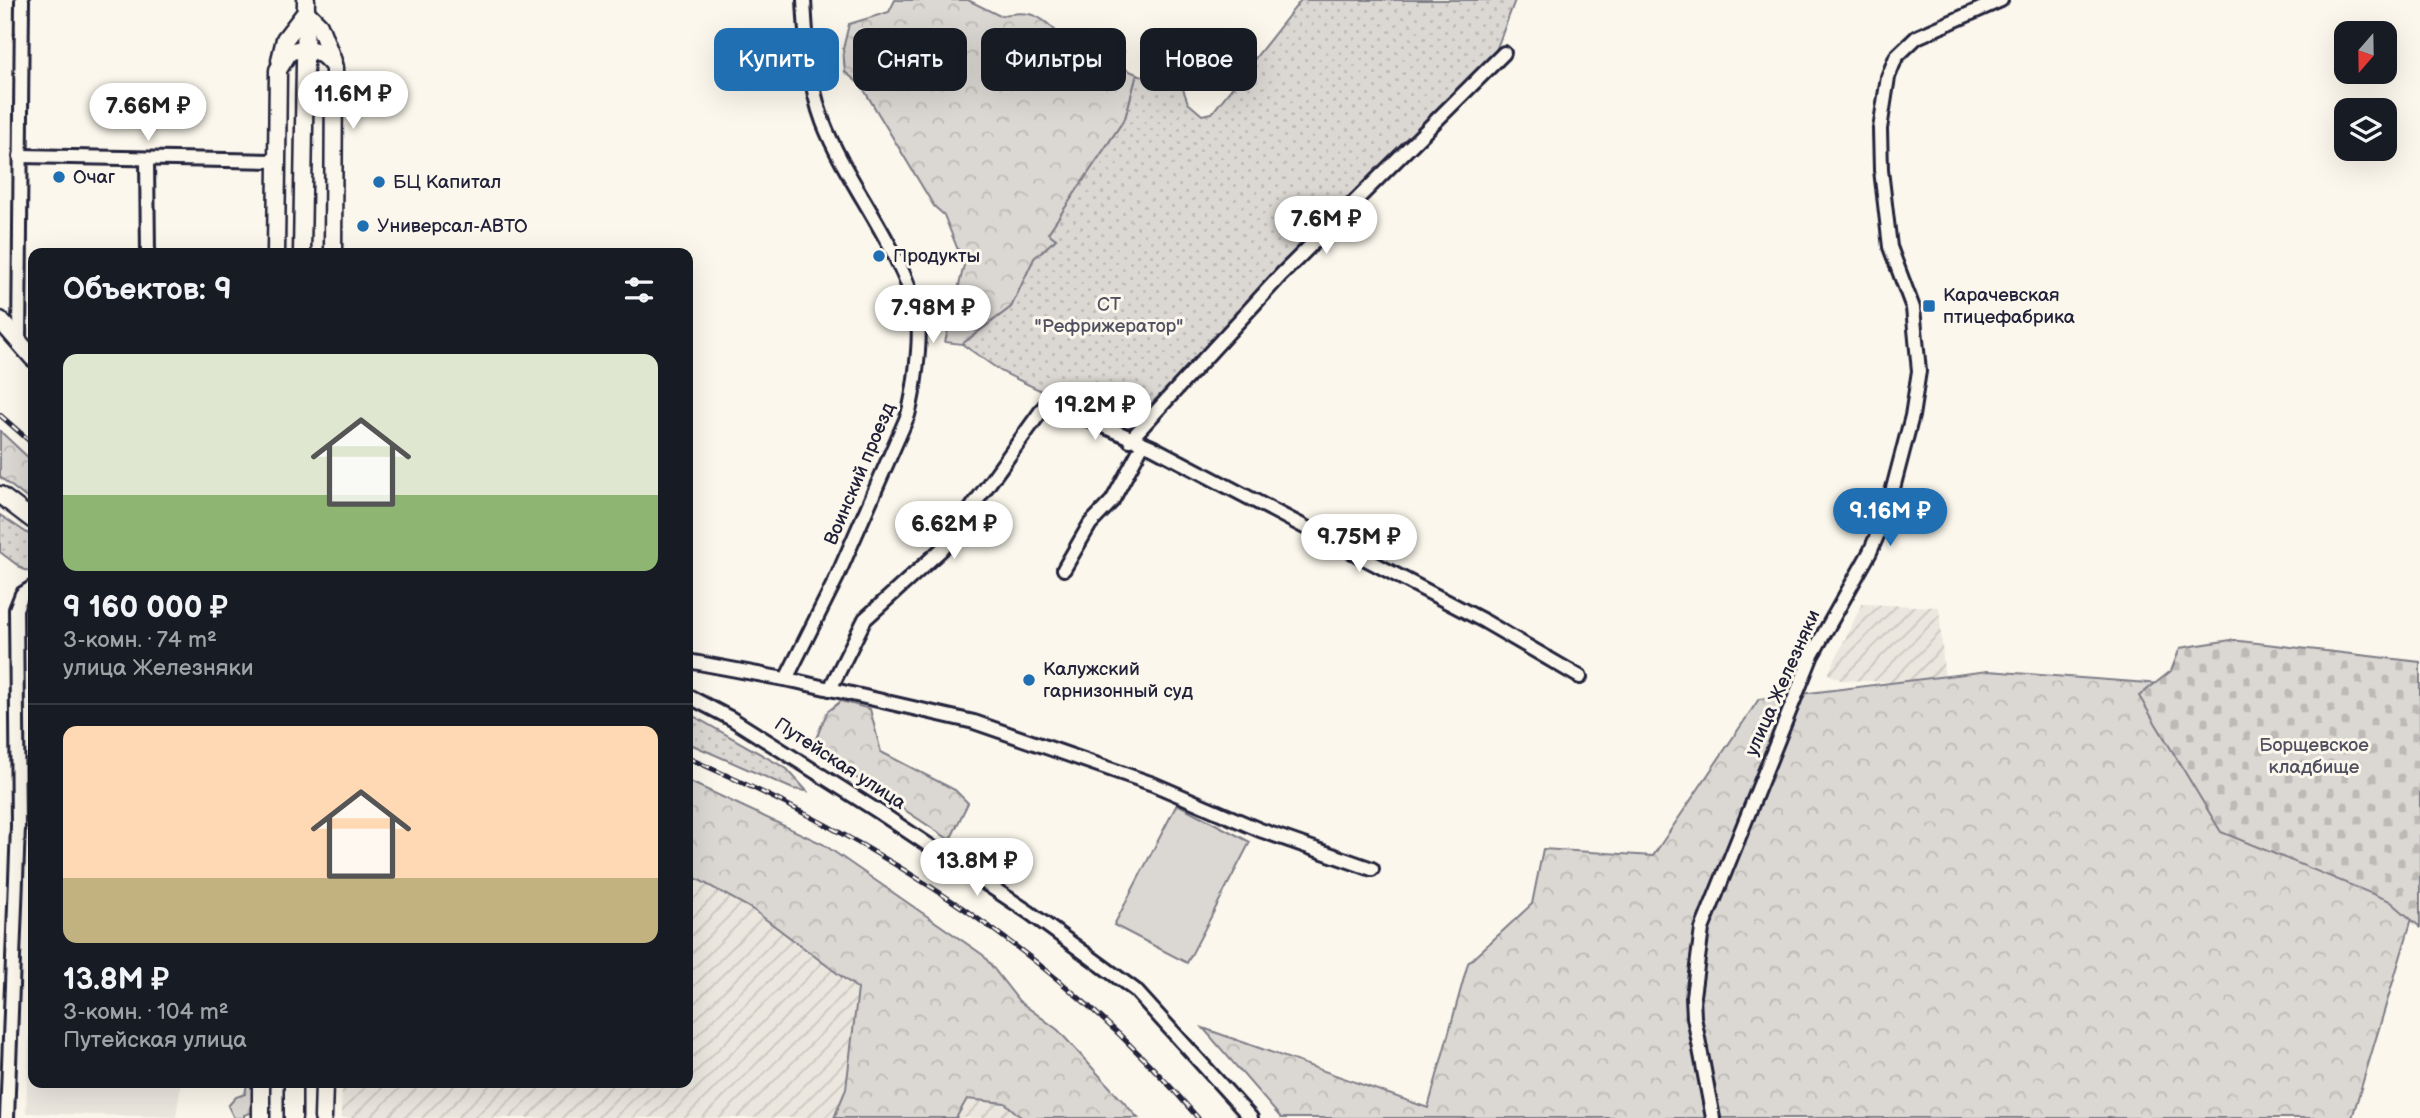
<!DOCTYPE html>
<html lang="ru">
<head>
<meta charset="utf-8">
<style>
  body { margin:0; font-family:"Balsamiq Sans",sans-serif; background:#20242c; color:#f1f3f6; height:100vh; display:flex; flex-direction:column; font-size:26px; white-space:nowrap }
  * { box-sizing:border-box; margin:0 }
  p { font-size:23px; color:#9ea1a6 }
  .icon { flex:none; width:38px; height:38px; fill:none; stroke:currentColor; stroke-width:2; stroke-linecap:round; stroke-linejoin:round }
  .map { position:relative; flex:1; overflow:hidden }
  .drawer { position:absolute; left:28px; top:248px; width:665px; height:840px; display:flex; flex-direction:column; background:#171b24; border-radius:14px; box-shadow:0 7px 28px #0002 }
  .drawer>* { flex:none }
  .hud { position:absolute; left:714px; top:28px; width:665px; height:63px; display:flex; gap:14px }
  .needle { width:46px; rotate:200deg }
  .controls { position:absolute; left:2334px; top:21px; display:grid; gap:14px }
  .controls a { display:grid; place-items:center; width:63px; height:63px; border-radius:14px; background:#171b24; box-shadow:0 7px 28px #0002; font-size:35px }
  .price { position:absolute; translate:-50% -60px; padding:0 16px; border-radius:24px; background:#fff; color:#222; font-size:23px; line-height:46px; filter:drop-shadow(0 2px 4px #0008) }
  .price::after { content:''; position:absolute; left:50%; top:42px; width:21px; height:16px; margin-left:-10px; background:inherit; clip-path:polygon(0 0,100% 0,50% 100%) }
  .price.selected { background:#1f6fb2; color:#fff }
  ul { padding:0; list-style:none }
  li { display:grid; align-content:center; gap:14px; height:371px; padding:0 35px }
  li+li { border-top:2px solid #363941 }
  li span { display:grid; place-items:center; height:217px; border-radius:14px; color:#555 }
  li>.icon { margin-inline-start:auto }
  span .icon { width:126px; height:126px; fill:#fffc; stroke-width:1 }
  li b { font-size:30px }
  h2 { display:flex; justify-content:space-between; align-items:center; height:84px; padding:0 35px; font-size:30px }
  .tag { padding:0 24px; border-radius:14px; background:#171b24; box-shadow:0 7px 28px #0002; font-size:24px; line-height:63px }
  .tag.selected { background:#1f6fb2; color:#fff }
  .map>svg:first-child { display:block }
  .built { fill:#ebe7df }
  .industrial { fill:url(#industrial-furrows) }
  .grass { fill:url(#grass-dots); stroke:#7e7d87; stroke-width:2 }
  .forest { fill:url(#forest-crowns); stroke:#7e7d87; stroke-width:2 }
  .cemetery { fill:url(#cemetery-stones); stroke:#7e7d87; stroke-width:2 }
  .pitch { fill:#dbd8d3; stroke:#7e7d87; stroke-width:2 }
  .lines { fill:none; stroke-linecap:round; stroke-linejoin:round }
  .minor-casing { stroke:#22223b; stroke-width:18 }
  .major-casing { stroke:#22223b; stroke-width:21 }
  .minor { stroke:#fbf7ec; stroke-width:12 }
  .major { stroke:#fbf7ec; stroke-width:16 }
  .rail-casing { stroke:#22223b; stroke-width:5 }
  .rail { stroke:#fbf7ec; stroke-width:2.5; stroke-dasharray:8; stroke-linecap:butt }
  .poi-dot { fill:#1f6fb2; stroke:#fbf7ec; stroke-width:2.5 }
  .labels { text-anchor:middle; dominant-baseline:central; stroke-width:6; stroke-linejoin:round; paint-order:stroke }
  .poi-label { font-size:19px; fill:#22223b; stroke:#fbf7ec; text-anchor:start }
  .park-label { font-size:19px; fill:#505061; stroke:#fbf7ec }
  .street-label { font-size:19px; fill:#22223b; stroke:#fbf7ec }
</style>
</head>
<body>
<div class="map">
<svg width="2420" height="1118" viewBox="0 0 2420 1118">
  <defs>
    <pattern id="industrial-furrows" width="10" height="10" patternUnits="userSpaceOnUse" patternTransform="scale(1.75)"><rect width="10" height="10" fill="#ebe7df"/><path d="M-1 1l2-2M0 10L10 0M9 11l2-2" fill="none" stroke="#c9c6c0"/></pattern>
    <pattern id="grass-dots" width="8" height="8" patternUnits="userSpaceOnUse" patternTransform="scale(1.75)"><rect width="8" height="8" fill="#dbd8d3"/><path d="M2 2h.1M6 6h.1" fill="none" stroke="#bcb9b6" stroke-width="1.8" stroke-linecap="round"/></pattern>
    <pattern id="forest-crowns" width="20" height="18" patternUnits="userSpaceOnUse" patternTransform="scale(1.75)"><rect width="20" height="18" fill="#dbd8d3"/><path d="M2 6a3 3 0 1 1 6 0M12 15a3 3 0 1 1 6 0" fill="none" stroke="#bcb9b6"/></pattern>
    <pattern id="cemetery-stones" width="16" height="16" patternUnits="userSpaceOnUse" patternTransform="scale(1.75)"><rect width="16" height="16" fill="#dbd8d3"/><path d="M2 7V4a2 2 0 0 1 4 0v3zM10 15v-3a2 2 0 0 1 4 0v3z" fill="#bcb9b6"/></pattern>
  </defs>
  <rect width="100%" height="100%" fill="#fbf7ec"/>
  <filter id="ink" filterUnits="userSpaceOnUse"><feTurbulence type="fractalNoise" baseFrequency=".0143" numOctaves="2"/><feDisplacementMap in="SourceGraphic" scale="14" xChannelSelector="R" yChannelSelector="G"/><feConvolveMatrix kernelMatrix="1 2 1 2 8 2 1 2 1" color-interpolation-filters="sRGB"/></filter>
  <g filter="url(#ink)">
    <!-- built -->
    <polygon class="built" points="30,1001 33,1001 33,1083 181,1083 176,1117 26,1113"/>
    <!-- industrial -->
    <g class="industrial">
      <polygon points="1862,604 1939,607 1945,684 1841,680 1828,674"/>
      <polygon points="688,874 752,909 858,989 846,1090 834,1118 341,1118 342,1083 688,1083"/>
      <polygon points="967,1099 1005,1103 1022,1118 956,1118"/>
    </g>
    <!-- grass -->
    <g class="grass">
      <polygon points="1301,0 1515,0 1492,61 1301,249 1125,431 1002,372 962,344 1011,307 1034,258 1056,239 1048,233 1125,118 1137,74 1183,89 1188,103 1202,115 1212,113"/>
      <polygon points="0,515 33,537 33,571 24,570 0,552"/>
      <polygon points="688,713 787,769 807,791 793,789 688,743"/>
    </g>
    <!-- forest -->
    <g class="forest">
      <path d="M 895,0 L 968,0 L 1000,16 C 1033,8 1042,17 1065,40 L 1091,37 L 1124,51 L 1120,67 L 1137,74 L 1125,118 L 1048,233 L 1056,239 L 1034,258 L 1011,307 L 962,344 L 945,342 L 964,265 L 944,215 L 934,206 L 861,85 L 845,72 L 843,49 L 849,24 L 889,12 Z"/>
      <polygon points="0,431 33,462 33,503 0,477"/>
      <polygon points="1988,671 2378,700 2420,892 2352,1118 1281,1118 1203,1028 1428,1108 1468,963 1532,904 1543,849 1653,856 1759,699"/>
      <polygon points="841,701 870,709 881,752 955,790 968,803 950,840 822,755 815,741 827,712"/>
      <polygon points="688,781 823,844 983,955 1019,1001 1058,1030 1138,1118 1022,1118 1005,1103 967,1099 956,1118 834,1118 846,1089 858,989 752,909 688,874"/>
      <polygon points="255,1083 258,1101 251,1113 244,1115 244,1118 234,1118 228,1106 236,1097 245,1094 247,1084"/>
    </g>
    <!-- cemetery -->
    <polygon class="cemetery" points="2231,640 2420,662 2420,927 2390,901 2221,832 2139,696 2171,671 2180,648"/>
    <!-- pitch -->
    <polygon class="pitch" points="1177,804 1250,842 1187,963 1114,925"/>
    <g class="lines">
      <defs>
        <g id="minor">
          <polyline points="20,156 276,161"/>
          <polyline points="147,160 148,254"/>
          <polyline points="19,343 22,0"/>
          <polyline points="1130,440 1281,275 1504,53"/>
          <polyline points="1064,569 1090,524 1112,501 1143,444"/>
          <polyline points="688,661 795,681 974,722 1153,784 1260,830 1372,869"/>
          <path d="M 786,679 L 837,577 L 908,415 C 914,394 921,342 918,320 C 906,253 847,185 823,122 C 809,85 806,39 804,0"/>
          <polyline points="830,689 865,619 942,549 1044,407 1063,409 1152,447 1484,621 1580,677"/>
          <polyline points="688,696 732,719 879,812 1030,913 1135,990 1251,1118"/>
          <polyline points="7,1118 18,826 16,609 22,594 33,587"/>
          <polyline points="1713,1118 1694,1017 1693,996 1702,929 1812,655 1870,552 1886,515 1912,416 1919,371 1913,308 1890,247 1881,170 1880,129 1888,77 1896,57 1917,37 2001,0"/>
        </g>
        <g id="major">
          <polyline points="280,60 285,39 306,12 319,25 333,61"/>
          <path d="M 276,254 L 278,70 L 289,52 C 310,46 320,49 334,67 L 333,254"/>
          <polyline points="302,254 306,0"/>
          <polyline points="0,320 33,358"/>
          <polyline points="0,495 33,520"/>
          <polyline points="261,1118 261,1083"/>
          <polyline points="293,1118 293,1083"/>
          <polyline points="323,1118 324,1083"/>
        </g>
      </defs>
      <!-- minor casing -->
      <use href="#minor" class="minor-casing"/>
      <!-- major casing -->
      <use href="#major" class="major-casing"/>
      <!-- minor -->
      <use href="#minor" class="minor"/>
      <!-- major -->
      <use href="#major" class="major"/>
      <defs>
        <g id="rail">
          <polyline points="0,415 33,444"/>
          <path d="M 688,758 C 879,841 1062,957 1198,1118"/>
        </g>
      </defs>
      <!-- rail casing -->
      <use href="#rail" class="rail-casing"/>
      <!-- rail -->
      <use href="#rail" class="rail"/>
    </g>
  </g>
  <!-- markers -->
  <g class="poi-dot">
    <circle cx="59" cy="177" r="7"/>
    <circle cx="379" cy="182" r="7"/>
    <circle cx="363" cy="226" r="7"/>
    <circle cx="879" cy="256" r="7"/>
    <rect x="1922" y="299" width="14" height="14" rx="3.5"/>
    <circle cx="1029" cy="680" r="7"/>
  </g>
  <g class="labels">
    <!-- poi labels -->
    <g class="poi-label">
      <text x="73" y="177">Очаг</text>
      <text x="393" y="182">БЦ Капитал</text>
      <text x="377" y="226">Универсал-АВТО</text>
      <text x="893" y="256">Продукты</text>
      <text x="1943" y="295">Карачевская<tspan x="1943" dy="22">птицефабрика</tspan></text>
      <text x="1043" y="669">Калужский<tspan x="1043" dy="22">гарнизонный суд</tspan></text>
    </g>
    <!-- park labels -->
    <g class="park-label">
      <text x="1109" y="304">СТ<tspan x="1109" dy="22">"Рефрижератор"</tspan></text>
      <text x="2314" y="745">Борщевское<tspan x="2314" dy="22">кладбище</tspan></text>
    </g>
    <!-- street labels -->
    <g class="street-label">
      <text transform="translate(860 474) rotate(-67)">Воинский проезд</text>
      <text transform="translate(1783 683) rotate(-66)">улица Железняки</text>
      <text transform="translate(840 764) rotate(33)">Путейская улица</text>
    </g>
  </g>
</svg>
<div class="controls">
<a><svg class="needle" viewBox="-14 -14 28 28"><path d="M0-13l5 13h-10z" fill="#e53935"/><path d="M0 13l5-13h-10z" fill="#9ea1a6"/></svg></a>
<a><svg class="icon" aria-label="layers" viewBox="0 0 24 24"><path d="M12 4l9 5-9 5-9-5zM3 14l9 5 9-5"/></svg></a>
</div>
<b class="price" style="left:353px;top:131px">11.6M ₽</b>
<b class="price" style="left:148px;top:143px">7.66M ₽</b>
<b class="price" style="left:1326px;top:256px">7.6M ₽</b>
<b class="price" style="left:933px;top:345px">7.98M ₽</b>
<b class="price" style="left:1095px;top:442px">19.2M ₽</b>
<b class="price selected" style="left:1890px;top:548px">9.16M ₽</b>
<b class="price" style="left:954px;top:561px">6.62M ₽</b>
<b class="price" style="left:1359px;top:574px">9.75M ₽</b>
<b class="price" style="left:977px;top:898px">13.8M ₽</b>
<div class="hud">
<a class="tag selected">Купить</a>
<a class="tag">Снять</a>
<a class="tag">Фильтры</a>
<a class="tag">Новое</a>
</div>
<section class="drawer">
<h2>Объектов: 9<svg class="icon" aria-label="filters" viewBox="0 0 24 24"><path d="M4 7h16M4 17h16"/><circle cx="9" cy="7" r="2"/><circle cx="15" cy="17" r="2"/></svg></h2>
<ul>
<li><span style="background:linear-gradient(#dfe7d0 65%,#8fb573 0)"><svg class="icon" aria-label="home" viewBox="0 0 24 24"><path d="M3 11l9-7 9 7M6 9v11h12V9"/></svg></span><div><b>9 160 000 ₽</b><p>3-комн. · 74 m²</p><p>улица Железняки</p></div></li>
<li><span style="background:linear-gradient(#ffd9b3 70%,#c2b280 0)"><svg class="icon" aria-label="home" viewBox="0 0 24 24"><path d="M3 11l9-7 9 7M6 9v11h12V9"/></svg></span><div><b>13.8M ₽</b><p>3-комн. · 104 m²</p><p>Путейская улица</p></div></li>
</ul>
</section>
</div>
</body>
</html>
